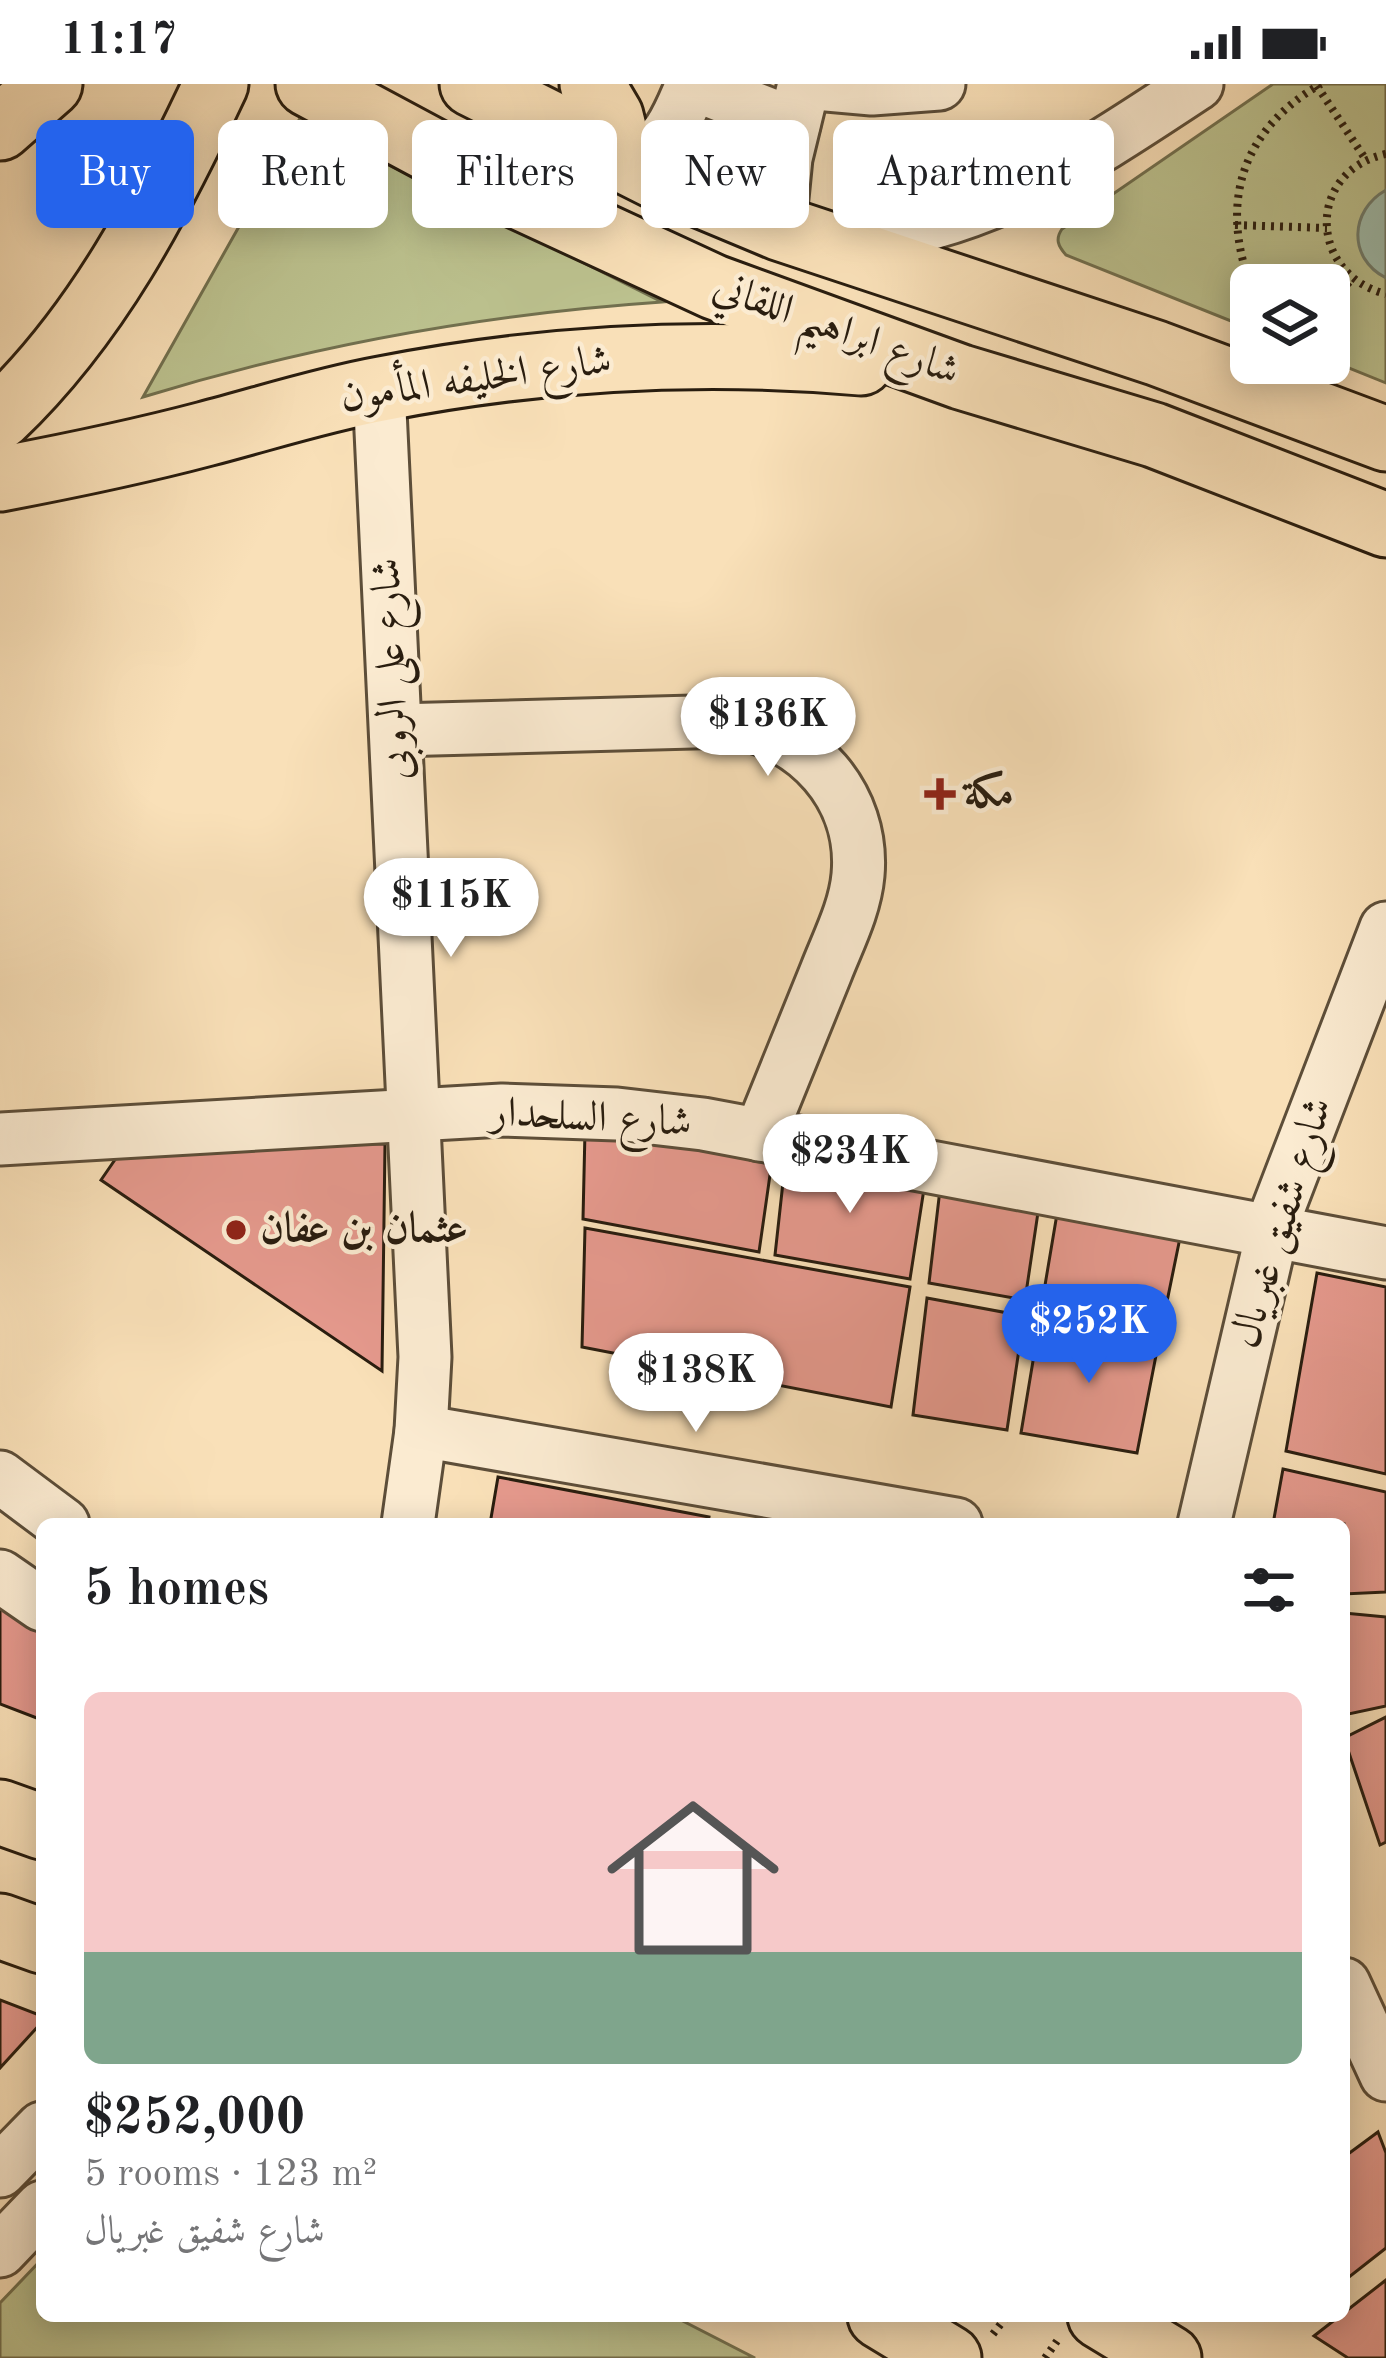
<!DOCTYPE html>
<html lang="en">
<head>
<meta charset="utf-8">
<style>
  body { margin:0; font-family:"Old Standard TT",Amiri,serif; background:#f2f2f2; color:#202124; height:100vh; display:flex; flex-direction:column; font-size:45px; white-space:nowrap }
  * { box-sizing:border-box; margin:0 }
  p { font-size:39px; color:#757577 }
  .icon { flex:none; width:66px; height:66px; fill:none; stroke:currentColor; stroke-width:2; stroke-linecap:round; stroke-linejoin:round }
  .map { position:relative; flex:1; overflow:hidden }
  .drawer { position:absolute; left:36px; top:1434px; width:1314px; height:804px; display:flex; flex-direction:column; background:#fff; border-radius:18px; box-shadow:0 6px 30px #0003 }
  .drawer>* { flex:none }
  .banner { position:absolute; left:36px; top:36px; width:1314px; height:108px; display:flex; gap:24px }
  .tools { position:absolute; left:1230px; top:180px; display:grid; gap:24px }
  .tools a { display:grid; place-items:center; width:120px; height:120px; border-radius:18px; background:#fff; box-shadow:0 6px 30px #0003; font-size:60px }
  .price { position:absolute; translate:-50% -102px; padding:0 27px; border-radius:42px; background:#fff; color:#222; font-size:39px; line-height:78px; filter:drop-shadow(0 3px 6px #0008) }
  .price::after { content:''; position:absolute; left:50%; top:72px; width:36px; height:27px; margin-left:-18px; background:inherit; clip-path:polygon(0 0,100% 0,50% 100%) }
  .price.current { background:#2563eb; color:#fff }
  ul { padding:0; list-style:none }
  li { display:grid; align-content:center; gap:24px; height:636px; padding:0 48px }
  li span { display:grid; place-items:center; height:372px; border-radius:18px; color:#555 }
  li>.icon { margin-inline-start:auto }
  span .icon { width:216px; height:216px; fill:#fffc; stroke-width:1 }
  li b { font-size:51px }
  h2 { display:flex; justify-content:space-between; align-items:center; height:144px; padding:0 48px; font-size:51px }
  .tag { padding:0 42px; border-radius:18px; background:#fff; box-shadow:0 6px 30px #0003; font-size:42px; line-height:108px }
  .tag.current { background:#2563eb; color:#fff }
  .status { display:flex; justify-content:space-between; align-items:center; height:84px; padding:0 60px; background:#fff; direction:ltr }
  .status svg { height:33px; fill:currentColor }
  .map>svg:first-child { display:block }
  .green { fill:#bcc28f; stroke:#72704f; stroke-width:3 }
  .water { fill:#9ebdad; stroke:#6f7d6e; stroke-width:3 }
  .building { fill:#e5998d; stroke:#291d0f; stroke-width:3 }
  .lines { fill:none; stroke-linecap:round; stroke-linejoin:round }
  .minor-casing { stroke:#5d4e39; stroke-width:57 }
  .major-casing { stroke:#291d0f; stroke-width:69 }
  .path { stroke:#291d0f; stroke-width:8; stroke-dasharray:3 6; stroke-linecap:butt }
  .minor { stroke:#fbebd1; stroke-width:51 }
  .major { stroke:#f9e0b8; stroke-width:63 }
  .poi-dot { fill:#8f2418; stroke:#fbebd1; stroke-width:4.5 }
  .labels { text-anchor:middle; dominant-baseline:central; stroke-width:9; stroke-linejoin:round; paint-order:stroke }
  .street-label { font-size:42px; fill:#291d0f; stroke:#fbebd1 }
  .poi-label { font-size:42px; font-weight:bold; fill:#291d0f; stroke:#fbebd1; text-anchor:start }
</style>
</head>
<body>
<div class="status"><b>11:17</b><svg viewBox="0 0 49 12"><path d="M0 12V9h3v3zM5 12V6h3v6zM10 12V3h3v9zM15 12V0h3v12zM26 1h20v11H26zM47 4h2v5h-2z"/></svg></div>
<div class="map">
<svg width="1386" height="2274" viewBox="0 0 1386 2274">
  <rect width="100%" height="100%" fill="#f9e0b8"/>
  <filter id="stains"><feTurbulence type="fractalNoise" baseFrequency=".00167" numOctaves="4"/><feColorMatrix values="0 0 0 0 .2 0 0 0 0 .09 0 0 0 0 .02 0 0 0 .5 -.17"/></filter>
  <radialGradient id="worn" r=".72"><stop offset=".6" stop-color="#630" stop-opacity="0"/><stop offset="1" stop-color="#630" stop-opacity=".3"/></radialGradient>
  <!-- green -->
  <g class="green">
    <path d="M 1273,0 L 1386,0 L 1386,299 L 1329,276 L 1329,201 L 1251,201 L 1251,245 L 1066,171 C 1058,162 1055,155 1062,145 Z"/>
    <path d="M 299,36 L 662,218 C 485,230 312,261 143,313 Z"/>
    <polygon points="42,2175 42,2232 673,2232 755,2274 0,2274 0,2219"/>
  </g>
  <!-- water -->
  <path class="water" d="M 1386,106 L 1386,194 C 1347,174 1350,126 1386,106 Z"/>
  <!-- building -->
  <g class="building">
    <polygon points="585,1047 773,1070 759,1168 583,1135"/>
    <polygon points="220,1057 385,1060 382,1287 101,1096 121,1067"/>
    <polygon points="786,1071 926,1092 910,1195 775,1171"/>
    <polygon points="941,1097 1040,1115 1025,1216 929,1199"/>
    <polygon points="1059,1118 1182,1144 1162,1242 1042,1219"/>
    <polygon points="585,1144 910,1203 891,1323 582,1263"/>
    <polygon points="1317,1189 1386,1203 1386,1390 1286,1367"/>
    <polygon points="927,1214 1024,1232 1007,1346 913,1331"/>
    <polygon points="1040,1235 1159,1256 1137,1369 1021,1349"/>
    <polygon points="1283,1385 1386,1408 1386,1508 1344,1510 1344,1440 1273,1440"/>
    <polygon points="498,1393 709,1433 708,1440 490,1440"/>
    <polygon points="0,1502 42,1529 42,1636 0,1620"/>
    <polygon points="1344,1529 1386,1533 1386,1622 1344,1631"/>
    <polygon points="1386,1633 1386,1758 1380,1761 1344,1654"/>
    <polygon points="0,1916 42,1932 42,1938 0,1984"/>
    <polygon points="1378,2048 1386,2069 1386,2164 1344,2197 1344,2073"/>
    <polygon points="1386,2196 1386,2274 1348,2274 1314,2252"/>
  </g>
  <g class="lines">
    <defs>
      <g id="minor">
        <polyline points="692,0 794,40"/>
        <polyline points="816,0 872,5 939,0"/>
        <path d="M 633,81 C 666,62 678,35 692,0"/>
        <polyline points="779,144 786,74 804,0"/>
        <path d="M 827,159 C 983,142 1070,84 1197,0"/>
        <polyline points="379,305 425,1273 421,1347 408,1440"/>
        <path d="M 396,646 L 730,637 C 806,648 865,712 858,791 C 855,825 838,857 826,888 C 804,942 782,996 760,1051"/>
        <polyline points="0,1055 502,1026 617,1030 703,1040 1386,1169"/>
        <polyline points="421,1347 956,1440"/>
        <polyline points="0,1393 63,1440"/>
        <polyline points="1204,1440 1277,1128 1386,844"/>
        <polyline points="0,1492 42,1521"/>
        <polyline points="1344,1900 1386,1991"/>
        <polyline points="0,2087 42,2044"/>
        <polyline points="0,2167 42,2123"/>
      </g>
      <g id="major">
        <polyline points="308,0 515,111 714,203 961,293 1154,351 1386,441"/>
        <polyline points="472,0 659,94 779,144 1156,269 1386,355"/>
        <polyline points="592,0 611,32 622,76"/>
        <polyline points="0,44 50,0"/>
        <path d="M 0,333 C 98,240 159,121 216,0"/>
        <path d="M 0,395 C 69,382 137,368 205,350 C 263,335 321,316 381,305 C 539,274 701,265 861,279"/>
        <polyline points="0,1728 42,1743"/>
        <polyline points="0,1842 42,1857"/>
        <polyline points="880,2232 949,2274"/>
        <polyline points="1100,2232 1169,2274"/>
      </g>
    </defs>
    <!-- minor casing -->
    <use href="#minor" class="minor-casing"/>
    <!-- major casing -->
    <use href="#major" class="major-casing"/>
    <!-- path -->
    <g class="path">
      <polyline points="1317,2 1366,76"/>
      <path d="M 1386,70 C 1306,87 1308,190 1386,210"/>
      <polyline points="1235,141 1327,144"/>
      <path d="M 1251,202 C 1219,118 1242,45 1321,0"/>
      <polyline points="1329,220 1352,195"/>
      <polyline points="993,2250 1007,2232"/>
      <polyline points="1045,2274 1057,2257"/>
    </g>
    <!-- minor -->
    <use href="#minor" class="minor"/>
    <!-- major -->
    <use href="#major" class="major"/>
  </g>
  <!-- markers -->
  <g class="poi-dot">
    <path d="M934 692h12v12h12v12h-12v12h-12v-12h-12v-12h12z"/>
    <circle cx="236" cy="1146" r="12"/>
  </g>
  <g class="labels">
    <!-- street labels -->
    <g class="street-label">
      <text transform="translate(836 246) rotate(20)">شارع ابراهيم اللقاني</text>
      <text transform="translate(476 296) rotate(-8)">شارع الخليفه المأمون</text>
      <text transform="translate(393 585) rotate(-93)">شارع على الروبى</text>
      <text transform="translate(591 1035) rotate(3)">شارع السلحدار</text>
      <text transform="translate(1283 1139) rotate(-73)">شارع شفيق غبريال</text>
    </g>
    <!-- poi labels -->
    <g class="poi-label">
      <text x="964" y="710">مكة</text>
      <text x="260" y="1146">عثمان بن عفان</text>
    </g>
  </g>
  <rect width="100%" height="100%" filter="url(#stains)"/>
  <rect width="100%" height="100%" fill="url(#worn)"/>
</svg>
<div class="tools">
<a><svg class="icon" aria-label="layers" viewBox="0 0 24 24"><path d="M12 4l9 5-9 5-9-5zM3 14l9 5 9-5"/></svg></a>
</div>
<b class="price" style="left:768px;top:695px">$136K</b>
<b class="price" style="left:451px;top:876px">$115K</b>
<b class="price" style="left:850px;top:1132px">$234K</b>
<b class="price current" style="left:1089px;top:1302px">$252K</b>
<b class="price" style="left:696px;top:1351px">$138K</b>
<div class="banner">
<a class="tag current">Buy</a>
<a class="tag">Rent</a>
<a class="tag">Filters</a>
<a class="tag">New</a>
<a class="tag">Apartment</a>
</div>
<section class="drawer">
<h2>5 homes<svg class="icon" aria-label="filters" viewBox="0 0 24 24"><path d="M4 7h16M4 17h16"/><circle cx="9" cy="7" r="2"/><circle cx="15" cy="17" r="2"/></svg></h2>
<ul>
<li><span style="background:linear-gradient(#f6c9c9 70%,#7fa58c 0)"><svg class="icon" aria-label="home" viewBox="0 0 24 24"><path d="M3 11l9-7 9 7M6 9v11h12V9"/></svg></span><div><b>$252,000</b><p>5 rooms · 123 m²</p><p>شارع شفيق غبريال</p></div></li>
</ul>
</section>
</div>
</body>
</html>
